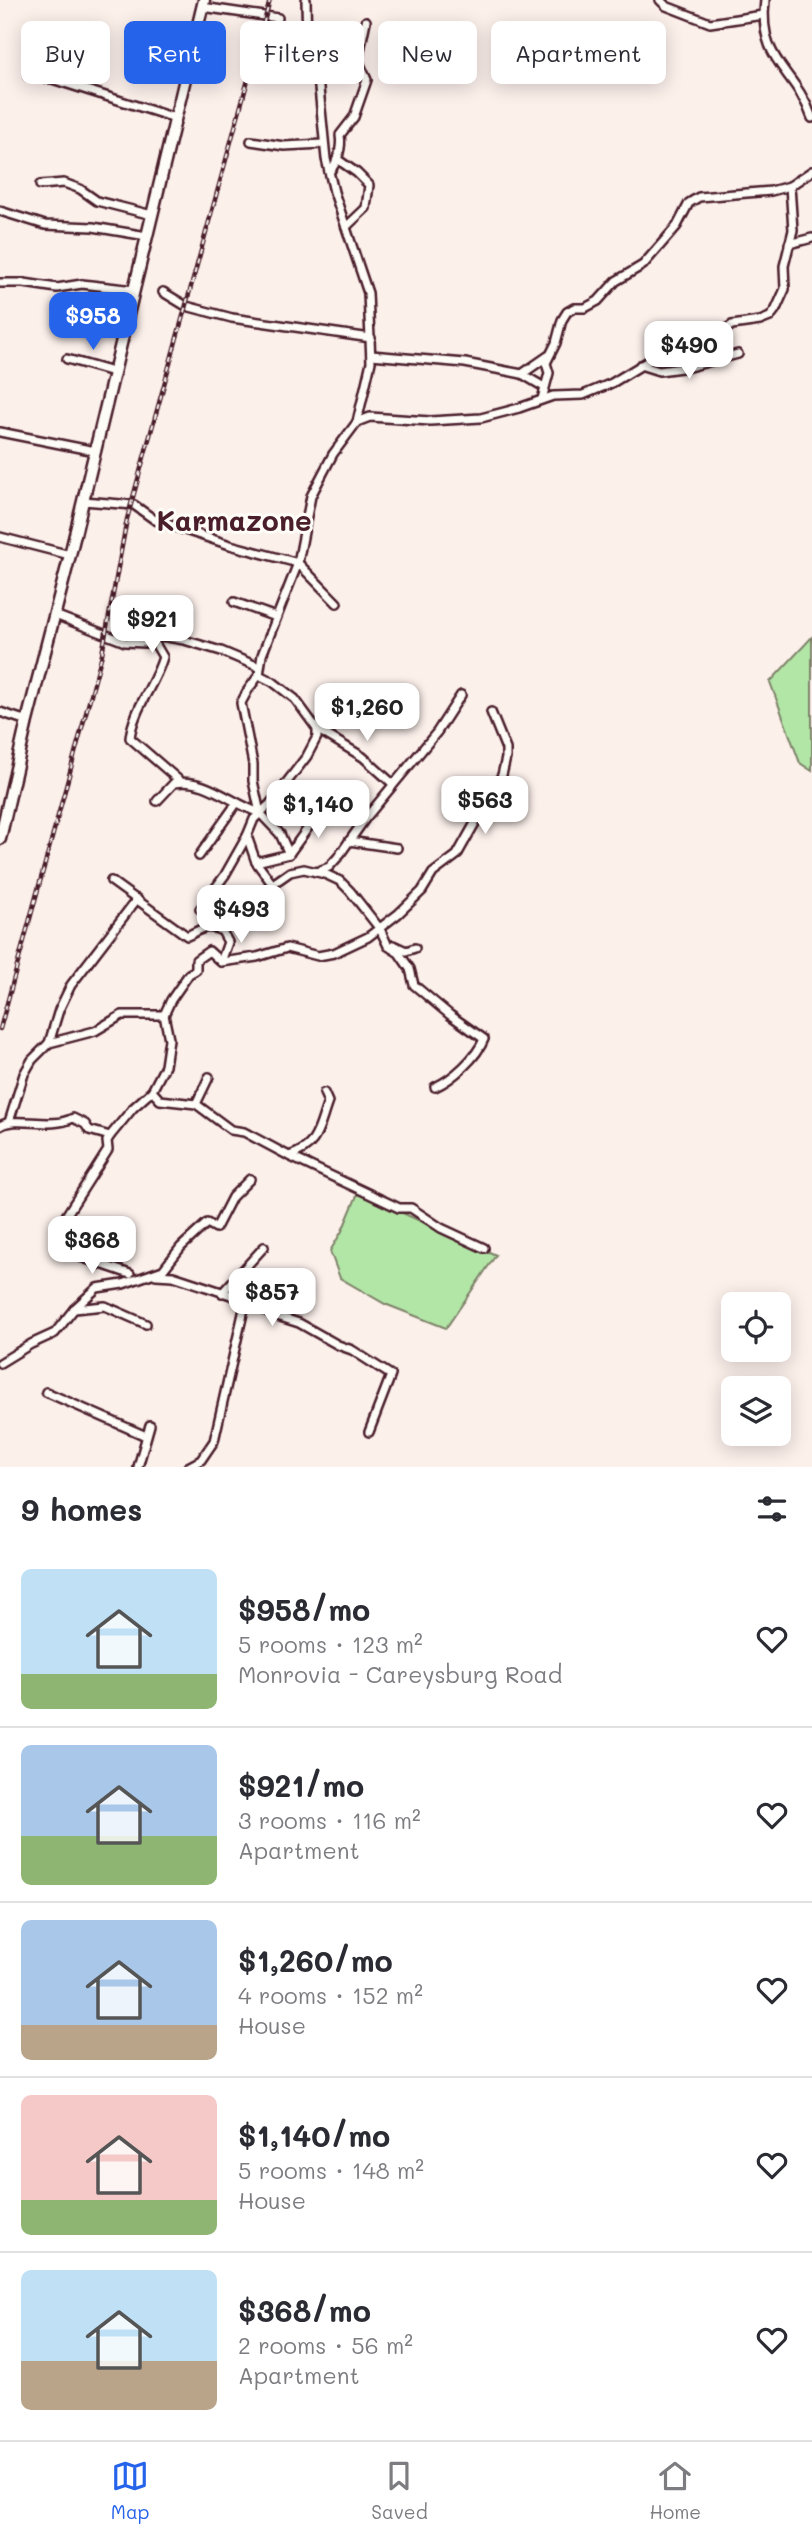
<!DOCTYPE html>
<html lang="en">
<head>
<meta charset="utf-8">
<style>
  body { margin:0; font-family:Mali,sans-serif; background:#f2f2f3; color:#2b2b33; height:100vh; display:flex; flex-direction:column; font-size:26px; white-space:nowrap }
  * { box-sizing:border-box; margin:0 }
  p { font-size:23px; color:#7c7c81 }
  .icon { flex:none; width:38px; height:38px; fill:none; stroke:currentColor; stroke-width:2; stroke-linecap:round; stroke-linejoin:round }
  .map { position:relative; height:1467px; overflow:hidden }
  .drawer { display:flex; flex-direction:column; background:#fff; flex:1 }
  .drawer>* { flex:none }
  .top-card { position:absolute; left:21px; top:21px; width:770px; height:63px; display:flex; gap:14px }
  .controls { position:absolute; left:721px; top:1292px; display:grid; gap:14px }
  .controls a { display:grid; place-items:center; width:70px; height:70px; border-radius:10px; background:#fff; box-shadow:0 4px 18px #0003; font-size:35px }
  .price { position:absolute; translate:-50% -60px; padding:0 16px; border-radius:14px; background:#fff; color:#222; font-size:23px; line-height:46px; filter:drop-shadow(0 2px 4px #0008) }
  .price::after { content:''; position:absolute; left:50%; top:42px; width:21px; height:16px; margin-left:-10px; background:inherit; clip-path:polygon(0 0,100% 0,50% 100%) }
  .price.selected { background:#2563eb; color:#fff }
  ul { padding:0; list-style:none }
  li { display:flex; align-items:center; gap:21px; height:175px; padding:0 21px }
  li+li { border-top:2px solid #e1e1e2 }
  li span { display:grid; place-items:center; flex:none; width:196px; height:140px; border-radius:10px; color:#555 }
  li>.icon { margin-inline-start:auto }
  span .icon { width:84px; height:84px; fill:#fffc; stroke-width:1 }
  li b { font-size:30px }
  h2 { display:flex; justify-content:space-between; align-items:center; height:84px; padding:0 21px; font-size:30px }
  .pill { padding:0 24px; border-radius:10px; background:#fff; box-shadow:0 4px 18px #0003; font-size:24px; line-height:63px }
  .pill.selected { background:#2563eb; color:#fff }
  .dock { display:flex; justify-content:space-around; align-items:center; height:98px; border-top:2px solid #e1e1e2; background:#fff; font-size:19px; color:#7c7c81 }
  .dock a { display:grid; justify-items:center; gap:4px }
  .dock .selected { color:#2563eb }
  .map>svg:first-child { display:block }
  .green { fill:#b2e6a7; stroke:#7e8269; stroke-width:2 }
  .lines { fill:none; stroke-linecap:round; stroke-linejoin:round }
  .street-casing { stroke:#4a1f2b; stroke-width:12 }
  .secondary-casing { stroke:#4a1f2b; stroke-width:15 }
  .street { stroke:#fdfcf7; stroke-width:7 }
  .secondary { stroke:#fdfcf7; stroke-width:10 }
  .rail-casing { stroke:#4a1f2b; stroke-width:4.5 }
  .rail { stroke:#fdfcf7; stroke-width:2; stroke-dasharray:5; stroke-linecap:butt }
  .labels { text-anchor:middle; dominant-baseline:central; stroke-width:6; stroke-linejoin:round; paint-order:stroke }
  .district-label { font-size:28px; font-weight:bold; fill:#4a1f2b; stroke:#fdfcf7 }
</style>
</head>
<body>
<div class="map">
<svg width="812" height="1467" viewBox="0 0 812 1467">
  <rect width="100%" height="100%" fill="#fcf0eb"/>
  <filter id="ink" filterUnits="userSpaceOnUse"><feTurbulence type="fractalNoise" baseFrequency=".0143" numOctaves="2"/><feDisplacementMap in="SourceGraphic" scale="14" xChannelSelector="R" yChannelSelector="G"/><feConvolveMatrix kernelMatrix="1 2 1 2 8 2 1 2 1" color-interpolation-filters="sRGB"/></filter>
  <g filter="url(#ink)">
    <!-- green -->
    <g class="green">
      <polygon points="812,637 812,771 800,763 770,682"/>
      <polygon points="358,1193 496,1255 446,1328 385,1304 340,1278 330,1251 342,1231"/>
    </g>
    <g class="lines">
      <defs>
        <g id="street">
          <polyline points="660,0 666,6 710,23 763,15"/>
          <path d="M 765,0 C 758,63 795,68 812,118"/>
          <polyline points="202,7 278,18"/>
          <polyline points="28,76 52,79 175,118"/>
          <polyline points="251,141 284,146 323,144"/>
          <polyline points="337,159 357,173 369,185 366,208 346,227"/>
          <path d="M 329,172 C 338,163 342,147 340,135 L 354,117 L 367,80 L 358,60 L 366,21"/>
          <polyline points="40,185 64,183 80,189 97,201 152,215"/>
          <polyline points="0,211 45,225 93,227 147,236"/>
          <polyline points="789,244 812,238"/>
          <polyline points="0,283 24,283 57,288 82,284 134,290"/>
          <polyline points="163,292 186,306 232,318 371,338"/>
          <polyline points="371,355 465,363 522,374 544,387"/>
          <polyline points="67,359 113,372"/>
          <polyline points="640,365 659,371 689,367 738,354"/>
          <polyline points="522,374 548,356"/>
          <polyline points="542,399 549,373 546,363 556,343 562,320 567,312 574,308 585,308 598,301 616,281 643,265 677,226 689,203 699,197 771,191 790,186"/>
          <polyline points="357,422 370,417 430,421 481,418 519,408 553,396 583,395 612,383 678,343 691,338 718,335 732,325 760,321 770,317 776,309 785,289 784,266 793,230 790,186 812,171"/>
          <polyline points="0,432 95,451"/>
          <polyline points="83,501 134,505 155,520 230,545 298,563 337,603"/>
          <polyline points="0,537 70,555"/>
          <polyline points="234,602 276,617"/>
          <polyline points="55,615 125,642 145,643 161,636 184,640 221,651 259,667"/>
          <path d="M 153,640 L 163,657 C 155,685 133,709 130,738 L 181,782"/>
          <polyline points="0,712 27,721"/>
          <polyline points="317,729 363,757 393,784"/>
          <path d="M 157,801 L 174,783 C 205,777 232,804 260,813"/>
          <polyline points="349,841 397,848"/>
          <polyline points="289,854 323,807"/>
          <polyline points="199,856 236,804"/>
          <polyline points="256,862 247,836 254,819 270,804 307,756 317,737 317,729 295,699 273,682 259,675"/>
          <polyline points="316,872 329,867 338,857 365,819 437,732 461,695"/>
          <path d="M 111,881 L 187,936 C 200,930 207,923 222,931"/>
          <polyline points="273,885 256,862 289,854 280,834 260,813 253,781 253,764 241,703 248,690 259,675 262,655 298,563 311,496 333,454 357,422 371,362 368,293 334,192 326,159 317,68 307,46 306,0"/>
          <polyline points="200,909 225,875 247,836"/>
          <polyline points="393,945 406,951 415,948"/>
          <polyline points="221,962 257,957 287,948 318,956 334,953 368,937 398,914 422,891 433,873 457,855 502,775 506,758 506,749 491,712"/>
          <polyline points="49,1043 95,1031 122,1015 164,1015"/>
          <polyline points="152,1091 160,1100 196,1104 231,1130 244,1132 289,1156 399,1208 411,1208 441,1228 484,1248"/>
          <polyline points="196,1104 209,1077"/>
          <polyline points="9,1122 24,1074 32,1060 49,1043 59,1010 71,985 137,899"/>
          <path d="M 0,1126 C 17,1115 50,1130 73,1118 L 85,1124 L 89,1130 L 110,1136 L 133,1108 L 152,1091 L 165,1066 L 169,1039 L 164,1015 L 171,1000 L 189,974 L 196,970 L 196,960 L 209,951 L 221,962 L 228,942 L 222,931 L 230,919 L 257,895 L 290,872 L 304,869 L 325,874 L 340,881 L 350,891 L 380,929 L 388,946 L 399,953 L 410,969 L 414,985 L 450,1015 L 484,1039 C 477,1057 453,1079 435,1087"/>
          <path d="M 289,1156 C 319,1146 318,1129 328,1102 L 324,1093"/>
          <polyline points="66,1230 64,1219 108,1150 107,1141 110,1136"/>
          <polyline points="63,1251 130,1274"/>
          <polyline points="156,1275 173,1276 246,1300 274,1315 299,1323 338,1345 352,1350 391,1375 369,1432"/>
          <polyline points="222,1293 264,1247"/>
          <polyline points="74,1309 105,1306 146,1324"/>
          <polyline points="0,1363 31,1344 55,1333 74,1309 97,1288 123,1284 163,1270 181,1247 207,1223 216,1228 232,1197 250,1179"/>
          <polyline points="46,1392 146,1436"/>
          <polyline points="138,1467 150,1425"/>
          <polyline points="188,1467 201,1460 214,1441 246,1300"/>
        </g>
        <polyline id="secondary" points="0,839 27,721 70,555 204,0"/>
      </defs>
      <!-- street casing -->
      <use href="#street" class="street-casing"/>
      <!-- secondary casing -->
      <use href="#secondary" class="secondary-casing"/>
      <!-- street -->
      <use href="#street" class="street"/>
      <!-- secondary -->
      <use href="#secondary" class="secondary"/>
      <defs>
        <polyline id="rail" points="0,1029 102,654 127,519 270,0"/>
      </defs>
      <!-- rail casing -->
      <use href="#rail" class="rail-casing"/>
      <!-- rail -->
      <use href="#rail" class="rail"/>
    </g>
  </g>
  <g class="labels">
    <!-- district labels -->
    <g class="district-label">
      <text x="234" y="520">Karmazone</text>
    </g>
  </g>
</svg>
<div class="controls">
<a><svg class="icon" aria-label="locate" viewBox="0 0 24 24"><circle cx="12" cy="12" r="6"/><path d="M12 2v4M12 18v4M2 12h4M18 12h4"/></svg></a>
<a><svg class="icon" aria-label="layers" viewBox="0 0 24 24"><path d="M12 4l9 5-9 5-9-5zM3 14l9 5 9-5"/></svg></a>
</div>
<b class="price selected" style="left:93px;top:352px">$958</b>
<b class="price" style="left:689px;top:381px">$490</b>
<b class="price" style="left:152px;top:655px">$921</b>
<b class="price" style="left:367px;top:743px">$1,260</b>
<b class="price" style="left:485px;top:836px">$563</b>
<b class="price" style="left:318px;top:840px">$1,140</b>
<b class="price" style="left:241px;top:945px">$493</b>
<b class="price" style="left:92px;top:1276px">$368</b>
<b class="price" style="left:272px;top:1328px">$857</b>
<div class="top-card">
<a class="pill">Buy</a>
<a class="pill selected">Rent</a>
<a class="pill">Filters</a>
<a class="pill">New</a>
<a class="pill">Apartment</a>
</div>
</div>
<section class="drawer">
<h2>9 homes<svg class="icon" aria-label="filters" viewBox="0 0 24 24"><path d="M4 7h16M4 17h16"/><circle cx="9" cy="7" r="2"/><circle cx="15" cy="17" r="2"/></svg></h2>
<ul>
<li><span style="background:linear-gradient(#bfe0f5 75%,#8fb573 0)"><svg class="icon" aria-label="home" viewBox="0 0 24 24"><path d="M3 11l9-7 9 7M6 9v11h12V9"/></svg></span><div><b>$958/mo</b><p>5 rooms · 123 m²</p><p>Monrovia - Careysburg Road</p></div><svg class="icon" aria-label="heart" viewBox="0 0 24 24"><path d="M12 20l-8-8c-3-5 5-10 8-4 3-6 11-1 8 4z"/></svg></li>
<li><span style="background:linear-gradient(#a9c7e8 65%,#8fb573 0)"><svg class="icon" aria-label="home" viewBox="0 0 24 24"><path d="M3 11l9-7 9 7M6 9v11h12V9"/></svg></span><div><b>$921/mo</b><p>3 rooms · 116 m²</p><p>Apartment</p></div><svg class="icon" aria-label="heart" viewBox="0 0 24 24"><path d="M12 20l-8-8c-3-5 5-10 8-4 3-6 11-1 8 4z"/></svg></li>
<li><span style="background:linear-gradient(#a9c7e8 75%,#b9a48a 0)"><svg class="icon" aria-label="home" viewBox="0 0 24 24"><path d="M3 11l9-7 9 7M6 9v11h12V9"/></svg></span><div><b>$1,260/mo</b><p>4 rooms · 152 m²</p><p>House</p></div><svg class="icon" aria-label="heart" viewBox="0 0 24 24"><path d="M12 20l-8-8c-3-5 5-10 8-4 3-6 11-1 8 4z"/></svg></li>
<li><span style="background:linear-gradient(#f6c9c9 75%,#8fb573 0)"><svg class="icon" aria-label="home" viewBox="0 0 24 24"><path d="M3 11l9-7 9 7M6 9v11h12V9"/></svg></span><div><b>$1,140/mo</b><p>5 rooms · 148 m²</p><p>House</p></div><svg class="icon" aria-label="heart" viewBox="0 0 24 24"><path d="M12 20l-8-8c-3-5 5-10 8-4 3-6 11-1 8 4z"/></svg></li>
<li><span style="background:linear-gradient(#bfe0f5 65%,#b9a48a 0)"><svg class="icon" aria-label="home" viewBox="0 0 24 24"><path d="M3 11l9-7 9 7M6 9v11h12V9"/></svg></span><div><b>$368/mo</b><p>2 rooms · 56 m²</p><p>Apartment</p></div><svg class="icon" aria-label="heart" viewBox="0 0 24 24"><path d="M12 20l-8-8c-3-5 5-10 8-4 3-6 11-1 8 4z"/></svg></li>
</ul>
</section>
<nav class="dock">
<a class="selected"><svg class="icon" aria-label="map" viewBox="0 0 24 24"><path d="M3 6l6-2 6 2 6-2v14l-6 2-6-2-6 2zM9 4v14M15 6v14"/></svg>Map</a>
<a><svg class="icon" aria-label="saved" viewBox="0 0 24 24"><path d="M7 4h10v16l-5-4-5 4z"/></svg>Saved</a>
<a><svg class="icon" aria-label="home" viewBox="0 0 24 24"><path d="M3 11l9-7 9 7M6 9v11h12V9"/></svg>Home</a>
</nav>
</body>
</html>
